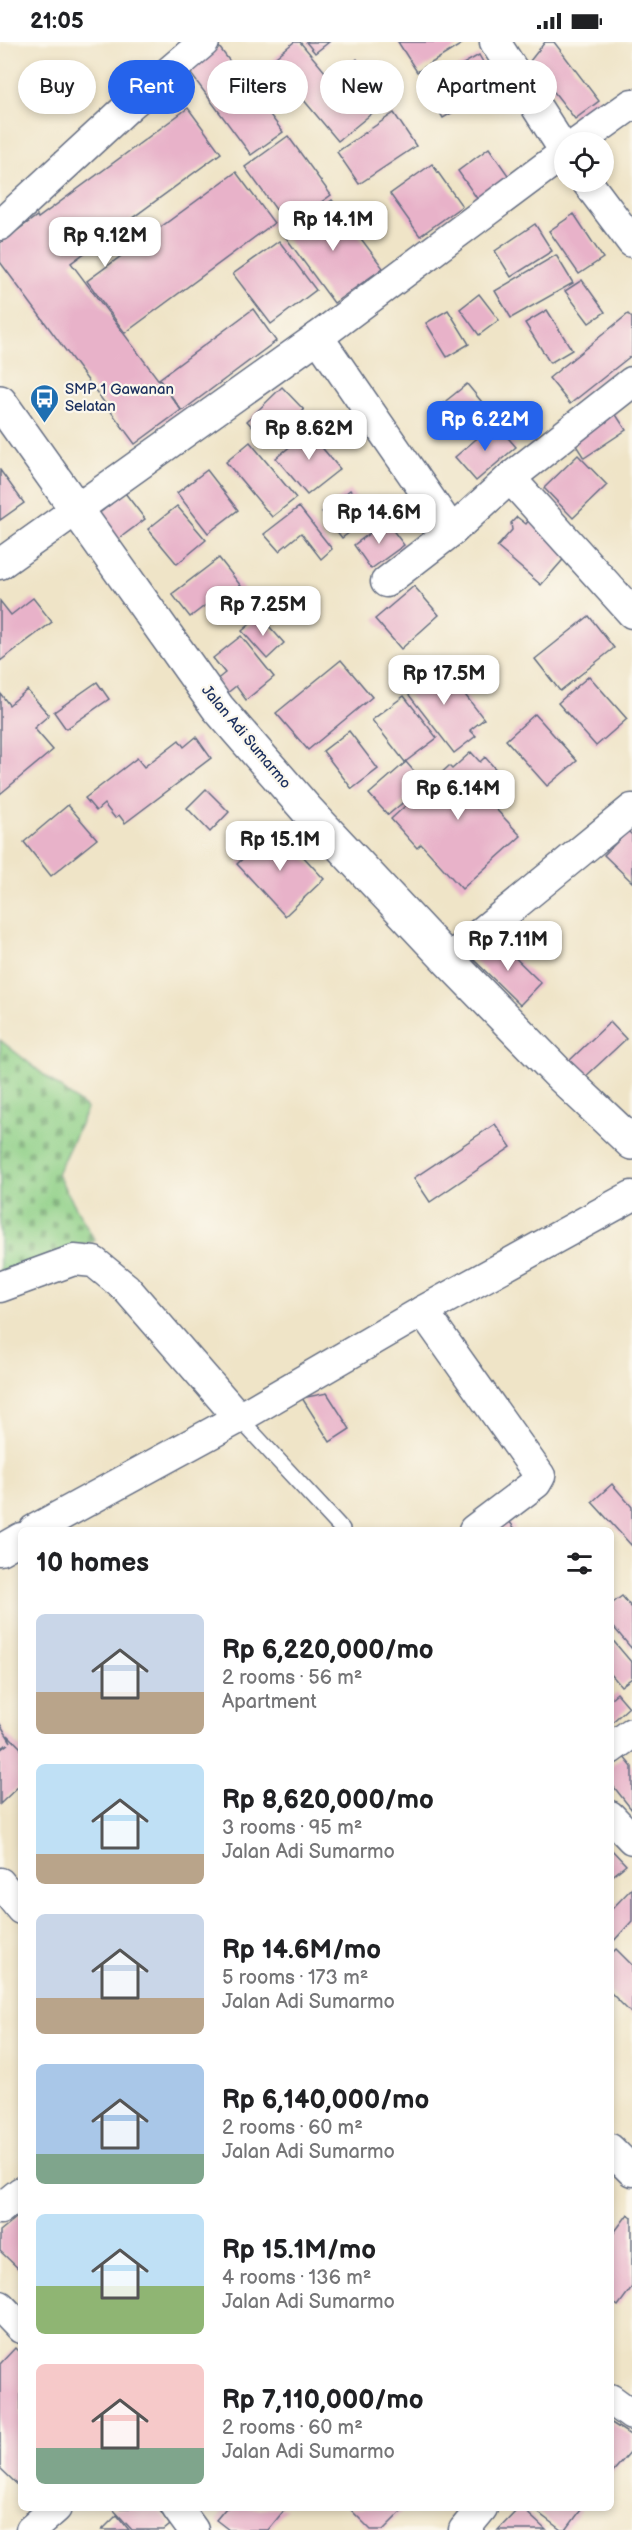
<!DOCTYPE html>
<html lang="en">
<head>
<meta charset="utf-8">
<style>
  body { margin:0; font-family:"Balsamiq Sans",sans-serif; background:#f2f2f2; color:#202124; height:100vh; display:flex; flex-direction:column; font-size:22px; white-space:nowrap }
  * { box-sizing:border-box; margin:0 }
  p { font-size:20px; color:#757577 }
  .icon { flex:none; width:33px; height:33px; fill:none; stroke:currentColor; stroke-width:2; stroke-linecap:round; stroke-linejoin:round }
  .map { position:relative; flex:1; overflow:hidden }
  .drawer { position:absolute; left:18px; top:1485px; width:596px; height:984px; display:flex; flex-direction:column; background:#fff; border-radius:9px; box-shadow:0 3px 9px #0003 }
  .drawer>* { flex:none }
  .guide { position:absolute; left:18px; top:18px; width:597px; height:54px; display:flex; gap:12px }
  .tools { position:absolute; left:554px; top:90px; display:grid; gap:12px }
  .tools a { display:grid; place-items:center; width:60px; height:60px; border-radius:50%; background:#fff; box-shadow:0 3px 9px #0003; font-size:30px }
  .price { position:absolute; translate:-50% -51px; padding:0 14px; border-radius:12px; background:#fff; color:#222; font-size:20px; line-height:39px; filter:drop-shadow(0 2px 3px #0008) }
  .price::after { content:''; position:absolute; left:50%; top:36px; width:18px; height:14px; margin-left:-9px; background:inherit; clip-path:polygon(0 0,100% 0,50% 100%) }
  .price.on { background:#2563eb; color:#fff }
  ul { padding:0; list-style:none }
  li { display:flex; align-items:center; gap:18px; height:150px; padding:0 18px }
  li span { display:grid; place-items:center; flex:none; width:168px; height:120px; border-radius:9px; color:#555 }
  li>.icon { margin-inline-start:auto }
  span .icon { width:72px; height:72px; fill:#fffc; stroke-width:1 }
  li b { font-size:26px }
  h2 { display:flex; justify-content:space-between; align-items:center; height:72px; padding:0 18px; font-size:26px }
  .tag { padding:0 21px; border-radius:27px; background:#fff; box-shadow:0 3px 9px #0003; font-size:21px; line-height:54px }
  .tag.on { background:#2563eb; color:#fff }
  .status { display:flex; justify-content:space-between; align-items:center; height:42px; padding:0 30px; background:#fff; direction:ltr }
  .status svg { height:16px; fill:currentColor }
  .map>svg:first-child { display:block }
  .cemetery { fill:url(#cemetery-stones); stroke:#568073; stroke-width:1.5 }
  .building { fill:#e8b2c9 }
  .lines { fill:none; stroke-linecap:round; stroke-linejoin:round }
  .lane-casing { stroke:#656e83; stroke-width:18 }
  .street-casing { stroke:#656e83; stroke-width:33 }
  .secondary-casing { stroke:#656e83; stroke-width:36 }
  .lane { stroke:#fff; stroke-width:15 }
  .street { stroke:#fff; stroke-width:30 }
  .secondary { stroke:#fff; stroke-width:33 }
  .labels { text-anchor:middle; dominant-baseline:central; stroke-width:4.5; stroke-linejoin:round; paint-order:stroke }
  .poi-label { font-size:15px; fill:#1b2f5e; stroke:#fbf7ec; text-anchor:start }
  .street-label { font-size:15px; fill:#1b2f5e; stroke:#fbf7ec }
</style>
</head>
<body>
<div class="status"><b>21:05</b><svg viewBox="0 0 49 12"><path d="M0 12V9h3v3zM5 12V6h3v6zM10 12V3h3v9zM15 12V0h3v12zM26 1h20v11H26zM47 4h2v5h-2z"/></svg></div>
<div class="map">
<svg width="632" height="2488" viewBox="0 0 632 2488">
  <defs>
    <pattern id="cemetery-stones" width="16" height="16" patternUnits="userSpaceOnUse" patternTransform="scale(1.5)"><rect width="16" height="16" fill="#90d088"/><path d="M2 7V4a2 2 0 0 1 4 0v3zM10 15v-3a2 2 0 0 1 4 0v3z" fill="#75a972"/></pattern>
  </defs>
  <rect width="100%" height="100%" fill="#fbf7ec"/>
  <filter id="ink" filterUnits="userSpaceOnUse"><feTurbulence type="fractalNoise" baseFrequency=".0167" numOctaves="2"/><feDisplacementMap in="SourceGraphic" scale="12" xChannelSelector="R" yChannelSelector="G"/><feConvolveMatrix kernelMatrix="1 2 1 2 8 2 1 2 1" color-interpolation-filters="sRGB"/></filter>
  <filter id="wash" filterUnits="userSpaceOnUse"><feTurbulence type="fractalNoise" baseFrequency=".008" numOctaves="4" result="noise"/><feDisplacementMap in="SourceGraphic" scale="24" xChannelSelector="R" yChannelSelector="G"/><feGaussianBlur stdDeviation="1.35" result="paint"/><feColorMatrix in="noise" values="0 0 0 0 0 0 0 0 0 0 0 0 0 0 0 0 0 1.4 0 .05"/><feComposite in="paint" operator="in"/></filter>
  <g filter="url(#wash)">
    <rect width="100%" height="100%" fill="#efe4c7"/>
    <!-- cemetery -->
    <polygon class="cemetery" points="0,998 87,1067 57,1132 95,1199 56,1211 0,1233"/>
    <g id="blocks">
      <!-- building -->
      <g class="building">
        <polygon points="294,0 300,0 336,43 337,41 333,37 357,17 367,30 356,38 366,50 374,43 387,59 338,99 271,19"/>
        <polygon points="306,0 329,0 315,11"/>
        <polygon points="398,0 465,0 417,30"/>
        <polygon points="545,0 554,0 599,59 575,77 530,19"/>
        <polygon points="219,5 283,90 251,113 188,28"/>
        <polygon points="479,13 497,45 443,76 424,44"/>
        <polygon points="188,66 221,111 71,221 181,368 135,402 0,220 0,201 37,174 38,176"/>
        <polygon points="394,71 416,104 359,142 337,110"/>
        <polygon points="288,94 331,153 288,184 245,125"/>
        <polygon points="489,106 510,136 478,158 458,129"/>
        <polygon points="432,122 462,164 420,194 390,152"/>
        <polygon points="236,130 274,181 125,291 87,239"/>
        <polygon points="332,158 383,226 334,261 284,193"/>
        <polygon points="574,172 603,216 579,232 549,189"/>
        <polygon points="535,182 552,209 511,235 495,209"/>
        <polygon points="279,199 316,248 271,282 233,232"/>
        <polygon points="556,213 573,241 511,276 495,249"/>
        <polygon points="582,238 605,270 589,281 565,249"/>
        <polygon points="479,252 499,278 479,293 460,267"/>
        <polygon points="253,267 276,299 182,369 159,337"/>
        <polygon points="448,268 469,302 447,315 426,281"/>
        <polygon points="547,268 572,308 550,321 525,281"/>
        <polygon points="628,272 632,276 632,313 570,362 549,336"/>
        <polygon points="467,342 495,376 469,396 442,362"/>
        <polygon points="282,345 304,368 268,402 247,379"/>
        <polygon points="611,365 626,388 584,416 570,394"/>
        <polygon points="319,381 329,393 319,402 340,427 307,453 276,416"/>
        <polygon points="495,381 516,405 476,439 455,415"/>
        <polygon points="250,400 296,456 272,475 226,420"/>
        <polygon points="578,413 607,443 573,476 544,446"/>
        <polygon points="0,428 24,461 0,478"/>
        <polygon points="207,428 238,468 208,491 177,451"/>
        <polygon points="350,448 370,475 342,496 322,470"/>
        <polygon points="125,451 145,477 117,498 97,473"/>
        <polygon points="177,464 206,498 177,522 148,487"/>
        <polygon points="299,465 332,507 321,517 301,491 279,509 264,492"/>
        <polygon points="517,475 526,482 529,478 568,512 541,543 497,505 512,488 511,481"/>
        <polygon points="386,479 404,503 371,527 354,503"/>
        <polygon points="219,516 255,562 246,570 228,546 190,575 172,552"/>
        <polygon points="414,544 439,573 401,607 375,577"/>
        <polygon points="33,556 52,580 0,619 0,559 11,573"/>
        <polygon points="260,574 284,601 267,617 242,589"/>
        <polygon points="589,574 614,606 560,649 535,617"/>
        <polygon points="241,594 274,635 246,658 236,644 226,652 215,639 225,631 213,616"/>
        <polygon points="341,618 372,655 308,708 276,671"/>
        <polygon points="432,621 444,635 448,631 484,677 470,688 476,694 454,711 402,644"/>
        <polygon points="589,634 627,677 596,704 558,661"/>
        <polygon points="97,640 109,657 66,687 54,670"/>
        <polygon points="27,648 49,673 34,686 53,708 0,752 0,651 9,663"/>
        <polygon points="404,654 437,696 405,720 372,678"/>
        <polygon points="535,672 577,719 547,744 506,698"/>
        <polygon points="349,689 378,727 352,747 323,709"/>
        <polygon points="196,695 211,716 125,781 119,773 115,776 104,762 96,769 85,756 137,716 144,725 179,698 184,705"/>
        <polygon points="471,710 480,720 485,715 499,731 479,749 521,794 462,847 421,802 417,806 391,777 449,724 452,727"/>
        <polygon points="406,720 425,742 388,773 369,752"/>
        <polygon points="206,747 229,770 210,790 187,766"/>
        <polygon points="68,763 97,797 51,834 24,800"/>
        <polygon points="276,785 324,837 285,874 237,822"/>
        <polygon points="628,789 632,793 632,840 604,813"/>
        <polygon points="495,896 541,941 520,963 474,918"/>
        <polygon points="610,980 626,997 583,1037 568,1020"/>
        <polygon points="495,1082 511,1105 430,1160 414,1136"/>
        <polygon points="327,1351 350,1387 330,1400 302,1356"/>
        <polygon points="612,1442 632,1465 632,1504 592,1460"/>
        <polygon points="509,1479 516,1488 496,1488"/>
        <polygon points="622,1554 632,1566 632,1607 610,1581 610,1563"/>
        <polygon points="610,1595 632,1621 632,1636 621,1644 610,1631"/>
        <polygon points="617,1651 629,1665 610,1682 610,1657"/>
        <polygon points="0,1682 11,1700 8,1693 21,1706 21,1742 0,1762 0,1708 8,1702 0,1706"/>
        <polygon points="623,1714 632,1725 632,1768 610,1740 610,1724"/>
        <polygon points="610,1806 626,1823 610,1836"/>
        <polygon points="632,1846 632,1879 610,1903 610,1869"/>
        <polygon points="616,1907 632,1923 632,1972 610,1950 610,1913"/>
        <polygon points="21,2172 21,2229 0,2209 0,2189"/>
        <polygon points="628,2172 632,2175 632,2245 618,2264 610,2258 610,2196"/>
        <polygon points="15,2306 21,2312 21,2446 0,2426 0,2322"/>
        <polygon points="610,2380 632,2394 632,2408 610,2433"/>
        <polygon points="112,2466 158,2466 170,2483 164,2488 132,2488"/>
        <polygon points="226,2466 286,2466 268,2488 229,2488 216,2478"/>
        <polygon points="349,2466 405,2466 383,2488 371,2488"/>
        <polygon points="519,2466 522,2466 546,2488 498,2488"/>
        <polygon points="532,2466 578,2466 581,2468 566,2488 561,2488"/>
        <polygon points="117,2473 129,2488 102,2488"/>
      </g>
    </g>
  </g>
  <g filter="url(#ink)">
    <use href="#blocks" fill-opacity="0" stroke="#656e83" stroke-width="1.5"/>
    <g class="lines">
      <defs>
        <polyline id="lane" points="239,1376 342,1487"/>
        <g id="street">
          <polyline points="495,0 564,108"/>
          <polyline points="579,100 632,62"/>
          <polyline points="587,140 632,200"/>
          <polyline points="0,183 129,64 204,0"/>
          <polyline points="318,295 452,489"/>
          <polyline points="510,436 632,571"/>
          <polyline points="0,522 318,295 564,111"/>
          <polyline points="386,540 452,489 510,436 632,340"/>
          <polyline points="448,918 632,767"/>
          <polyline points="0,1245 74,1218 94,1220 126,1246 239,1376"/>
          <polyline points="423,1269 540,1434 536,1441 474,1488"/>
          <polyline points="34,1488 239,1376 423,1269 632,1154"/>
          <polyline points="0,1508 21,1496"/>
          <polyline points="610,1707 632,1691"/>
          <polyline points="610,1774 632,1797"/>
          <polyline points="0,1841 21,1867"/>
          <polyline points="610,2107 632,2129"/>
          <polyline points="0,2167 21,2150"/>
          <polyline points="0,2264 21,2286"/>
          <polyline points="610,2357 632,2373"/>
          <polyline points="177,2466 193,2488"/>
          <polyline points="31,2488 56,2466"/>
          <polyline points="464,2488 482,2466"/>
        </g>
        <polyline id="secondary" points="0,360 218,666 307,768 448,918 558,1031 632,1101"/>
      </defs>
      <!-- lane casing -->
      <use href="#lane" class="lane-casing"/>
      <!-- street casing -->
      <use href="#street" class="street-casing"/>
      <!-- secondary casing -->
      <use href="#secondary" class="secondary-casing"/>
      <!-- lane -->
      <use href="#lane" class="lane"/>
      <!-- street -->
      <use href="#street" class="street"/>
      <!-- secondary -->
      <use href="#secondary" class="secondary"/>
    </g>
  </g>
  <!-- icons -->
  <defs>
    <symbol id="bus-pin" viewBox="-11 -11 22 30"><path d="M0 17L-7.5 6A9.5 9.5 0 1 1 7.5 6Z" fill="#1f6fb2" stroke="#fbf7ec"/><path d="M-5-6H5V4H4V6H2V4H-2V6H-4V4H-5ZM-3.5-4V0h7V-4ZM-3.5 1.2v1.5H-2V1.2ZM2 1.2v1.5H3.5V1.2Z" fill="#fff"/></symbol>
  </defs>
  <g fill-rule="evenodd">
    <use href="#bus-pin" x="28" y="340" width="33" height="45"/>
  </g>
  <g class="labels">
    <!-- poi labels -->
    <g class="poi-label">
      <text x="65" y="347">SMP 1 Gawanan<tspan x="65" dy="17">Selatan</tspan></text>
    </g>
    <!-- street labels -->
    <g class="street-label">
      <text transform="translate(246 695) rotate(50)">Jalan Adi Sumarmo</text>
    </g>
  </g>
</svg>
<div class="tools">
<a><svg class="icon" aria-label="locate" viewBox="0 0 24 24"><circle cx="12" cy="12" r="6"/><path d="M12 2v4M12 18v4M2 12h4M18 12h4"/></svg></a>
</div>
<b class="price" style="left:333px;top:210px">Rp 14.1M</b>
<b class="price" style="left:105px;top:226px">Rp 9.12M</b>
<b class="price on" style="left:485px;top:410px">Rp 6.22M</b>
<b class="price" style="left:309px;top:419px">Rp 8.62M</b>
<b class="price" style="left:379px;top:503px">Rp 14.6M</b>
<b class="price" style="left:263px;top:595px">Rp 7.25M</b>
<b class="price" style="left:444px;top:664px">Rp 17.5M</b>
<b class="price" style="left:458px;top:779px">Rp 6.14M</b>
<b class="price" style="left:280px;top:830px">Rp 15.1M</b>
<b class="price" style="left:508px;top:930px">Rp 7.11M</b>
<div class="guide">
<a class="tag">Buy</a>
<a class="tag on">Rent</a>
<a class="tag">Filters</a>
<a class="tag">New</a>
<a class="tag">Apartment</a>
</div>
<section class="drawer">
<h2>10 homes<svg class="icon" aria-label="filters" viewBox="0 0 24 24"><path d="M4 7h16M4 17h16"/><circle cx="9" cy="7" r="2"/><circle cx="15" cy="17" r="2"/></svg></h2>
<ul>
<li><span style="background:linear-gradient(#c9d6e8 65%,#b9a48a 0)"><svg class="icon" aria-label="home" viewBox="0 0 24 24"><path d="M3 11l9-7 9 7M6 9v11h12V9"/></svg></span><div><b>Rp 6,220,000/mo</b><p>2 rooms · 56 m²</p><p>Apartment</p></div></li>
<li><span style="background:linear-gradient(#bfe0f5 75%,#b9a48a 0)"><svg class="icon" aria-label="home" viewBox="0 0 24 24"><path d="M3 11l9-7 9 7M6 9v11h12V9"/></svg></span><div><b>Rp 8,620,000/mo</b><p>3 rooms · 95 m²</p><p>Jalan Adi Sumarmo</p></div></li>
<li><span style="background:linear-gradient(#c9d6e8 70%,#b9a48a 0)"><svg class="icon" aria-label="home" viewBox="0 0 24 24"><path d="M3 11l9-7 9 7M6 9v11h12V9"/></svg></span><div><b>Rp 14.6M/mo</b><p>5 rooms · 173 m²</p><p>Jalan Adi Sumarmo</p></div></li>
<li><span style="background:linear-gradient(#a9c7e8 75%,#7fa58c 0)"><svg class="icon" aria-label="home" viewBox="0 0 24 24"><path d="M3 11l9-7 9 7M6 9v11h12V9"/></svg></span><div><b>Rp 6,140,000/mo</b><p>2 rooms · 60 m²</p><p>Jalan Adi Sumarmo</p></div></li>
<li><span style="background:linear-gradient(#bfe0f5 60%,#8fb573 0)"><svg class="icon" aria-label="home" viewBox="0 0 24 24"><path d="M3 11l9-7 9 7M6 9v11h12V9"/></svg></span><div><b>Rp 15.1M/mo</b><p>4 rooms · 136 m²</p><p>Jalan Adi Sumarmo</p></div></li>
<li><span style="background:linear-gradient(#f6c9c9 70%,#7fa58c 0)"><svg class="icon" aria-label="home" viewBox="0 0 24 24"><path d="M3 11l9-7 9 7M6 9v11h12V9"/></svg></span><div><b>Rp 7,110,000/mo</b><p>2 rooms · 60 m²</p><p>Jalan Adi Sumarmo</p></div></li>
</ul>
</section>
</div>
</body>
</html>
